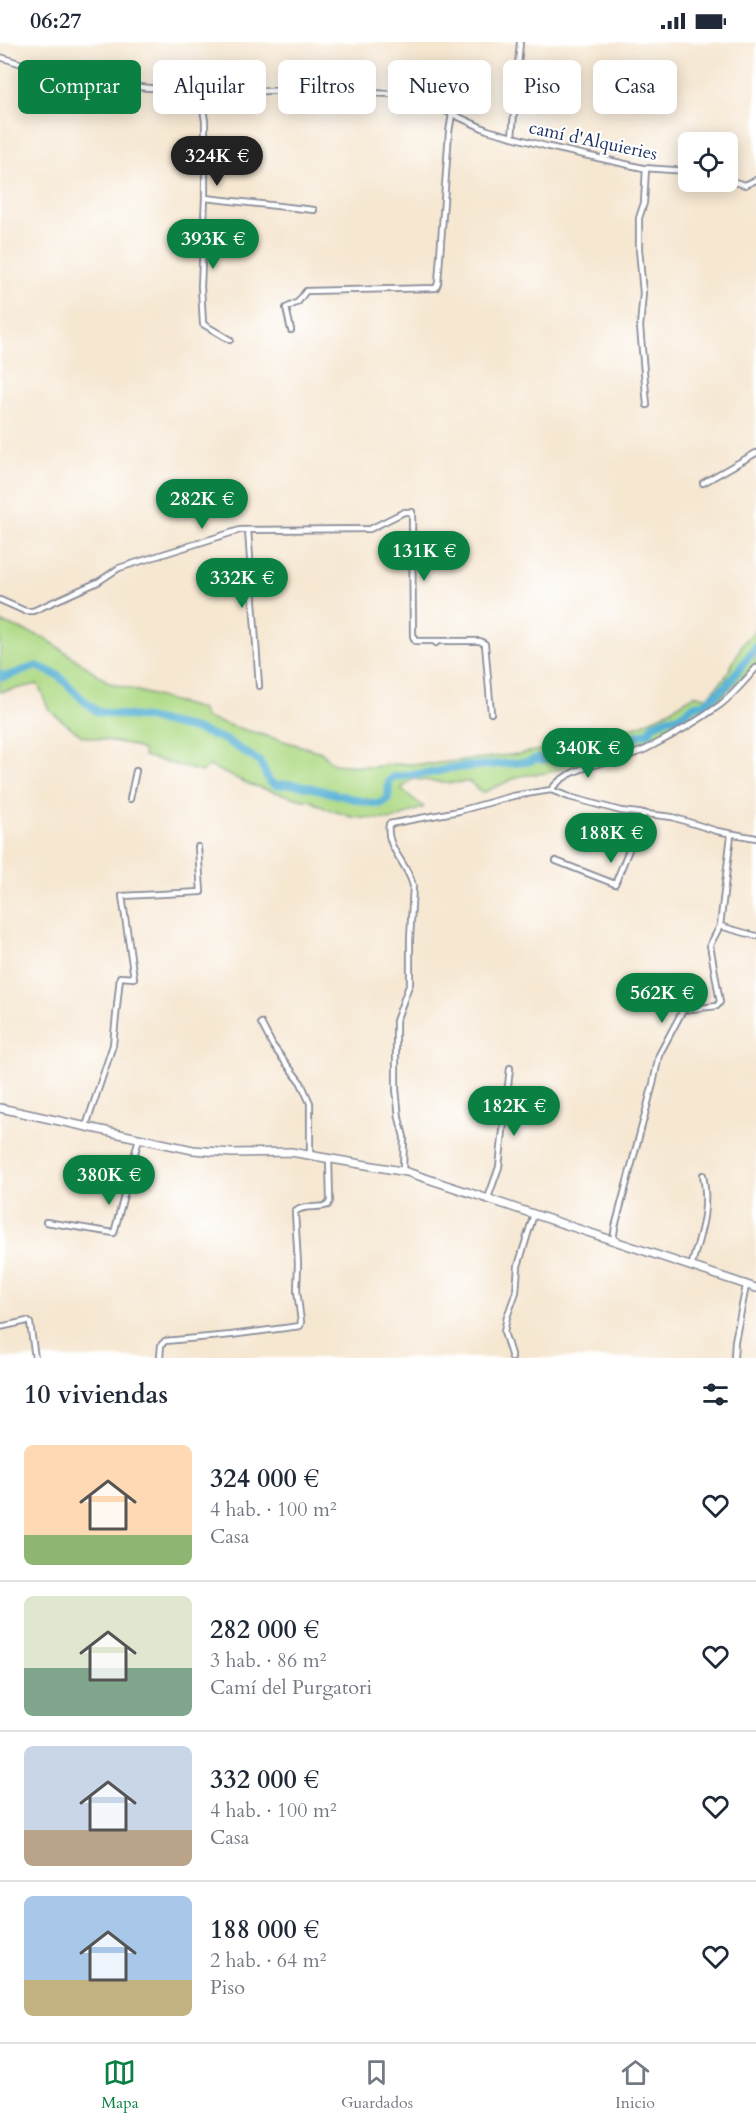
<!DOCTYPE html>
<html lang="es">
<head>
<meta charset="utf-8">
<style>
  body { margin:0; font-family:Cardo,serif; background:#f6f6f7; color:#1f2937; height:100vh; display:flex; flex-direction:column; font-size:22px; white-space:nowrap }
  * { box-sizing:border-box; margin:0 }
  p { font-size:20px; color:#747a83 }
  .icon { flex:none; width:33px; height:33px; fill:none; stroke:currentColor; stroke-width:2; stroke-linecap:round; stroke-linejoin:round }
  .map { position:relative; height:1316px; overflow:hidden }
  .sheet { display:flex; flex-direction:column; background:#fff; flex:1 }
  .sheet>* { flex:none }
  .hud { position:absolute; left:18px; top:18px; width:720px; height:54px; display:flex; gap:12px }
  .buttons { position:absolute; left:678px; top:90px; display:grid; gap:12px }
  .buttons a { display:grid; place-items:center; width:60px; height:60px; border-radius:9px; background:#fff; box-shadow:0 3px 15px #0003; font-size:30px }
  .price { position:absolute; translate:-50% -51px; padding:0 14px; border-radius:21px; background:#0b8043; color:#fff; font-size:20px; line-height:39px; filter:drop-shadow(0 2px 3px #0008) }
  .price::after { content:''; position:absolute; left:50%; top:36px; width:18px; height:14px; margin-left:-9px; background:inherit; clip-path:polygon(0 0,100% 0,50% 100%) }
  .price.on { background:#222; color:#fff }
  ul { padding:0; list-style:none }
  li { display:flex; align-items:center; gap:18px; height:150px; padding:0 24px }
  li+li { border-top:2px solid #e0e1e3 }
  li span { display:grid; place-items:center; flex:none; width:168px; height:120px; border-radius:9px; color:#555 }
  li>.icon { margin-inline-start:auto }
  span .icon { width:72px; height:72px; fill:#fffc; stroke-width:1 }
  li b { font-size:26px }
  h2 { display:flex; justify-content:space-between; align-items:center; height:72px; padding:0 24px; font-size:26px }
  .chip { padding:0 21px; border-radius:9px; background:#fff; box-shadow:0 3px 15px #0003; font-size:21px; line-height:54px }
  .chip.on { background:#0b8043; color:#fff }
  .status { display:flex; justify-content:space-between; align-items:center; height:42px; padding:0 30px; background:#fff; direction:ltr }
  .status svg { height:16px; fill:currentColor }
  .dock { display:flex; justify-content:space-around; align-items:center; height:84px; border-top:2px solid #e0e1e3; background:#fff; font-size:16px; color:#747a83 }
  .dock a { display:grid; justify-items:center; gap:3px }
  .dock .on { color:#0b8043 }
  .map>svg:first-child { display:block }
  .green { fill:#afda85; stroke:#658472; stroke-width:1.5 }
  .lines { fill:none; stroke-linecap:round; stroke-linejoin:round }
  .river { stroke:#57b1d5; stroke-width:8 }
  .minor-casing { stroke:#888b98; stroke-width:8 }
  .secondary-casing { stroke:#888b98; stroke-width:10 }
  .minor { stroke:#fff; stroke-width:4.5 }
  .secondary { stroke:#fff; stroke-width:7 }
  .labels { text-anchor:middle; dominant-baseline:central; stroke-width:4.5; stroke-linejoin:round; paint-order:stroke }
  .street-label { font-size:18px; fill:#1b2f5e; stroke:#fff }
</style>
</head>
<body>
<div class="status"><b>06:27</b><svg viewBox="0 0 49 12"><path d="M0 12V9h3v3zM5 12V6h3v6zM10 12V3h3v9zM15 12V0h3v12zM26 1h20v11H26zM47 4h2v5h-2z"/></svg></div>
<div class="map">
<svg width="756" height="1316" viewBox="0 0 756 1316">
  <rect width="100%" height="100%" fill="#fff"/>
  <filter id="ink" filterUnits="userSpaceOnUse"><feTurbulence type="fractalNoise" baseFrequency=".0167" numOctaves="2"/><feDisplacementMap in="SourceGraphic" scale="12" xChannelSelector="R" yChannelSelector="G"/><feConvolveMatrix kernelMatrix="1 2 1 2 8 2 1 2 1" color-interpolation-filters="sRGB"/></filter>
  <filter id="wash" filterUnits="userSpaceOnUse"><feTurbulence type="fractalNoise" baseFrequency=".008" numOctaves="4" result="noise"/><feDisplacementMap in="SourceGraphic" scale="24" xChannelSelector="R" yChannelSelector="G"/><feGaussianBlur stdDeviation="1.35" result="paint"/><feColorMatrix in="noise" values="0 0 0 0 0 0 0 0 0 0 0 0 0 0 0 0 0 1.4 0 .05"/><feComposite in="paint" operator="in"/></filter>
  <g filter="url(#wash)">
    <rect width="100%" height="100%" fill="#f6e7d1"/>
    <!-- green -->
    <polygon class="green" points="0,580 45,596 110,641 201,667 205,676 321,710 333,722 373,725 393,722 431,722 518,712 540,708 576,693 610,691 641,683 665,671 695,653 708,655 726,634 742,603 756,587 756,622 717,659 637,706 612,715 546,731 520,734 482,751 470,740 450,741 413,737 401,747 424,765 392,778 352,775 324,766 310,758 303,758 251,743 209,724 201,730 144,714 143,708 128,702 82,694 49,668 38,642 0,650"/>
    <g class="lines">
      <!-- river -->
      <path class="river" d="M 0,632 L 4,635 L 37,624 L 59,634 L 84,659 L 98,670 L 146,676 L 195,687 L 226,698 L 260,720 L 269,739 L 276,743 L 291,742 L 309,745 L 365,760 L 380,762 L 388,757 L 389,739 L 394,735 L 436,730 L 451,726 L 527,720 L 538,716 L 543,718 L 550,716 L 556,720 L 560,718 L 562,714 L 567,713 L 571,717 C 584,709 613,701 629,704 L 633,700 L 637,693 L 649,691 L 653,683 L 669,676 L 677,676 L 695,663 L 704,662 L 726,644 L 756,605"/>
    </g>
  </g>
  <g filter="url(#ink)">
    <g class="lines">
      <defs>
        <g id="minor">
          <polyline points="0,15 57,33 98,41 150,46 243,50 294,48 393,52 424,59 487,88 549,105 643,126 688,129"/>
          <polyline points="200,48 205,79 205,156 314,168"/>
          <polyline points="512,95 520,0"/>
          <polyline points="646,126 644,161 639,176 639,207 643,251 640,285 647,363"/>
          <polyline points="728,138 745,143 756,138"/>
          <polyline points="205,156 201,244 203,282 230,298"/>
          <polyline points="291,288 286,266 298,260 306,249 436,246 438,241 449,90 452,72"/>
          <polyline points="703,441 756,411"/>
          <polyline points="248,488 259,644"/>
          <polyline points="0,558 25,569 33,569 98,540 119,526 240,488 370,487 404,470 412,470 413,594 415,599 434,599 436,601"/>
          <polyline points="434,599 480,599 485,602 491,671"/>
          <polyline points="551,748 569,755 621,769 672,775 717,789 756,796"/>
          <polyline points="130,757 136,729"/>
          <polyline points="556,819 615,842 644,771"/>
          <polyline points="720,884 756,894"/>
          <polyline points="261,981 273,1004 301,1041 310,1061 310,1113"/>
          <polyline points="86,1084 113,1003 120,935 134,936 122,854 201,850 198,805"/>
          <path d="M 403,1129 L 404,1095 L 399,1076 L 396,1047 L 396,979 L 410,941 L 410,897 L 413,844 C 408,821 385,806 389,782 L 459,769 L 513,754 L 551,748 C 569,721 620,721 648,706 C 672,694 698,679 720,663 C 733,653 745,639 756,626"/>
          <polyline points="488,1156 499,1125 510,1026"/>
          <polyline points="46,1180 114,1191 139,1096"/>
          <polyline points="613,1199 615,1185 653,1042 659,1013 683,968 717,964 720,960 710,903 720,884 731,793"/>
          <path d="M 691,1225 C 700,1193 710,1168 703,1133"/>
          <polyline points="0,1285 27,1279 30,1281 35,1316"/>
          <path d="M 160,1316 L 161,1303 L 165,1299 L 231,1293 L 300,1284 L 301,1280 L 297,1248 L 298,1222 L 295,1170 C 303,1162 318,1167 328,1163 L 330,1159 L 329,1117"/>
          <polyline points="512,1316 504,1290 507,1275 516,1250 518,1224 534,1172"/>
          <polyline points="734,1316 735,1299 746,1244"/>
        </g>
        <polyline id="secondary" points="0,1066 193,1108 232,1111 291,1110 407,1130 756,1246"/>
      </defs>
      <!-- minor casing -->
      <use href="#minor" class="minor-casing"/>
      <!-- secondary casing -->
      <use href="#secondary" class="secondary-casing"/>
      <!-- minor -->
      <use href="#minor" class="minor"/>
      <!-- secondary -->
      <use href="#secondary" class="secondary"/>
    </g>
  </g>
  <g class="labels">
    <!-- street labels -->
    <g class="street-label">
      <text transform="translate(593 99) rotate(12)">camí d'Alquieries</text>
    </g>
  </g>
</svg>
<div class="buttons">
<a><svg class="icon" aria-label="locate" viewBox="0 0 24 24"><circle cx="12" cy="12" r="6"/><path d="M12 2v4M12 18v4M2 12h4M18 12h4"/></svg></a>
</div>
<b class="price on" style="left:217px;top:145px">324K €</b>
<b class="price" style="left:213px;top:228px">393K €</b>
<b class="price" style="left:202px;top:488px">282K €</b>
<b class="price" style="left:424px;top:540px">131K €</b>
<b class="price" style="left:242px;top:567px">332K €</b>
<b class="price" style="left:588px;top:737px">340K €</b>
<b class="price" style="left:611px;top:822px">188K €</b>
<b class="price" style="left:662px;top:982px">562K €</b>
<b class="price" style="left:514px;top:1095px">182K €</b>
<b class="price" style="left:109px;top:1164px">380K €</b>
<div class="hud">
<a class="chip on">Comprar</a>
<a class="chip">Alquilar</a>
<a class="chip">Filtros</a>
<a class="chip">Nuevo</a>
<a class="chip">Piso</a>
<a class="chip">Casa</a>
</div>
</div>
<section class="sheet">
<h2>10 viviendas<svg class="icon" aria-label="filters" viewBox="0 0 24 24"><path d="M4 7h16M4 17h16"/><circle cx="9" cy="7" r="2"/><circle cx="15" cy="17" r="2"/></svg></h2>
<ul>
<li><span style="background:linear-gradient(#ffd9b3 75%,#8fb573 0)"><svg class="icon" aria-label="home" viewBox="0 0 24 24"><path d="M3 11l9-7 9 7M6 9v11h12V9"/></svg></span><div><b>324 000 €</b><p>4 hab. · 100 m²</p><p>Casa</p></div><svg class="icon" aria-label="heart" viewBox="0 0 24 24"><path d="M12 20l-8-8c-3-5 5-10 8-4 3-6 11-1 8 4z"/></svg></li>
<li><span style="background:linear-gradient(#dfe7d0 60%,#7fa58c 0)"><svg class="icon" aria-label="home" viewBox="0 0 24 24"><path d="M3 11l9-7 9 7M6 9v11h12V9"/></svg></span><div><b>282 000 €</b><p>3 hab. · 86 m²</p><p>Camí del Purgatori</p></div><svg class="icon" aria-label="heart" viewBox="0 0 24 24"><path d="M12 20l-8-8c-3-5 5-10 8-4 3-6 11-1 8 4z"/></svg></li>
<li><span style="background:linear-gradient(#c9d6e8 70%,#b9a48a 0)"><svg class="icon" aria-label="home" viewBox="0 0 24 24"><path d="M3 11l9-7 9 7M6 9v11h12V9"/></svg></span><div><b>332 000 €</b><p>4 hab. · 100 m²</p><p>Casa</p></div><svg class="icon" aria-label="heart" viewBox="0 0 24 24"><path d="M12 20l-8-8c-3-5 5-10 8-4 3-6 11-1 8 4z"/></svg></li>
<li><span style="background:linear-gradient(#a9c7e8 70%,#c2b280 0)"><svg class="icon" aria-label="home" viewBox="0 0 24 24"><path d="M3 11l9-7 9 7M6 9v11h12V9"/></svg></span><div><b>188 000 €</b><p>2 hab. · 64 m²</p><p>Piso</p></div><svg class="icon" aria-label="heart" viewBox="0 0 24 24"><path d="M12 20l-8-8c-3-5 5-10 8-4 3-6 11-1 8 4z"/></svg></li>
</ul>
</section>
<nav class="dock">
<a class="on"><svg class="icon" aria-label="map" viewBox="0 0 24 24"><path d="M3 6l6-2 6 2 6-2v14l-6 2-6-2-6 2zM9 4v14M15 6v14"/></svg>Mapa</a>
<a><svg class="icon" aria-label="saved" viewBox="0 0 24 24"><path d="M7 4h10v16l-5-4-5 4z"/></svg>Guardados</a>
<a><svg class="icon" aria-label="home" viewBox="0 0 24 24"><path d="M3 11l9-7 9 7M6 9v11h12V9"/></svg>Inicio</a>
</nav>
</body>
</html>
